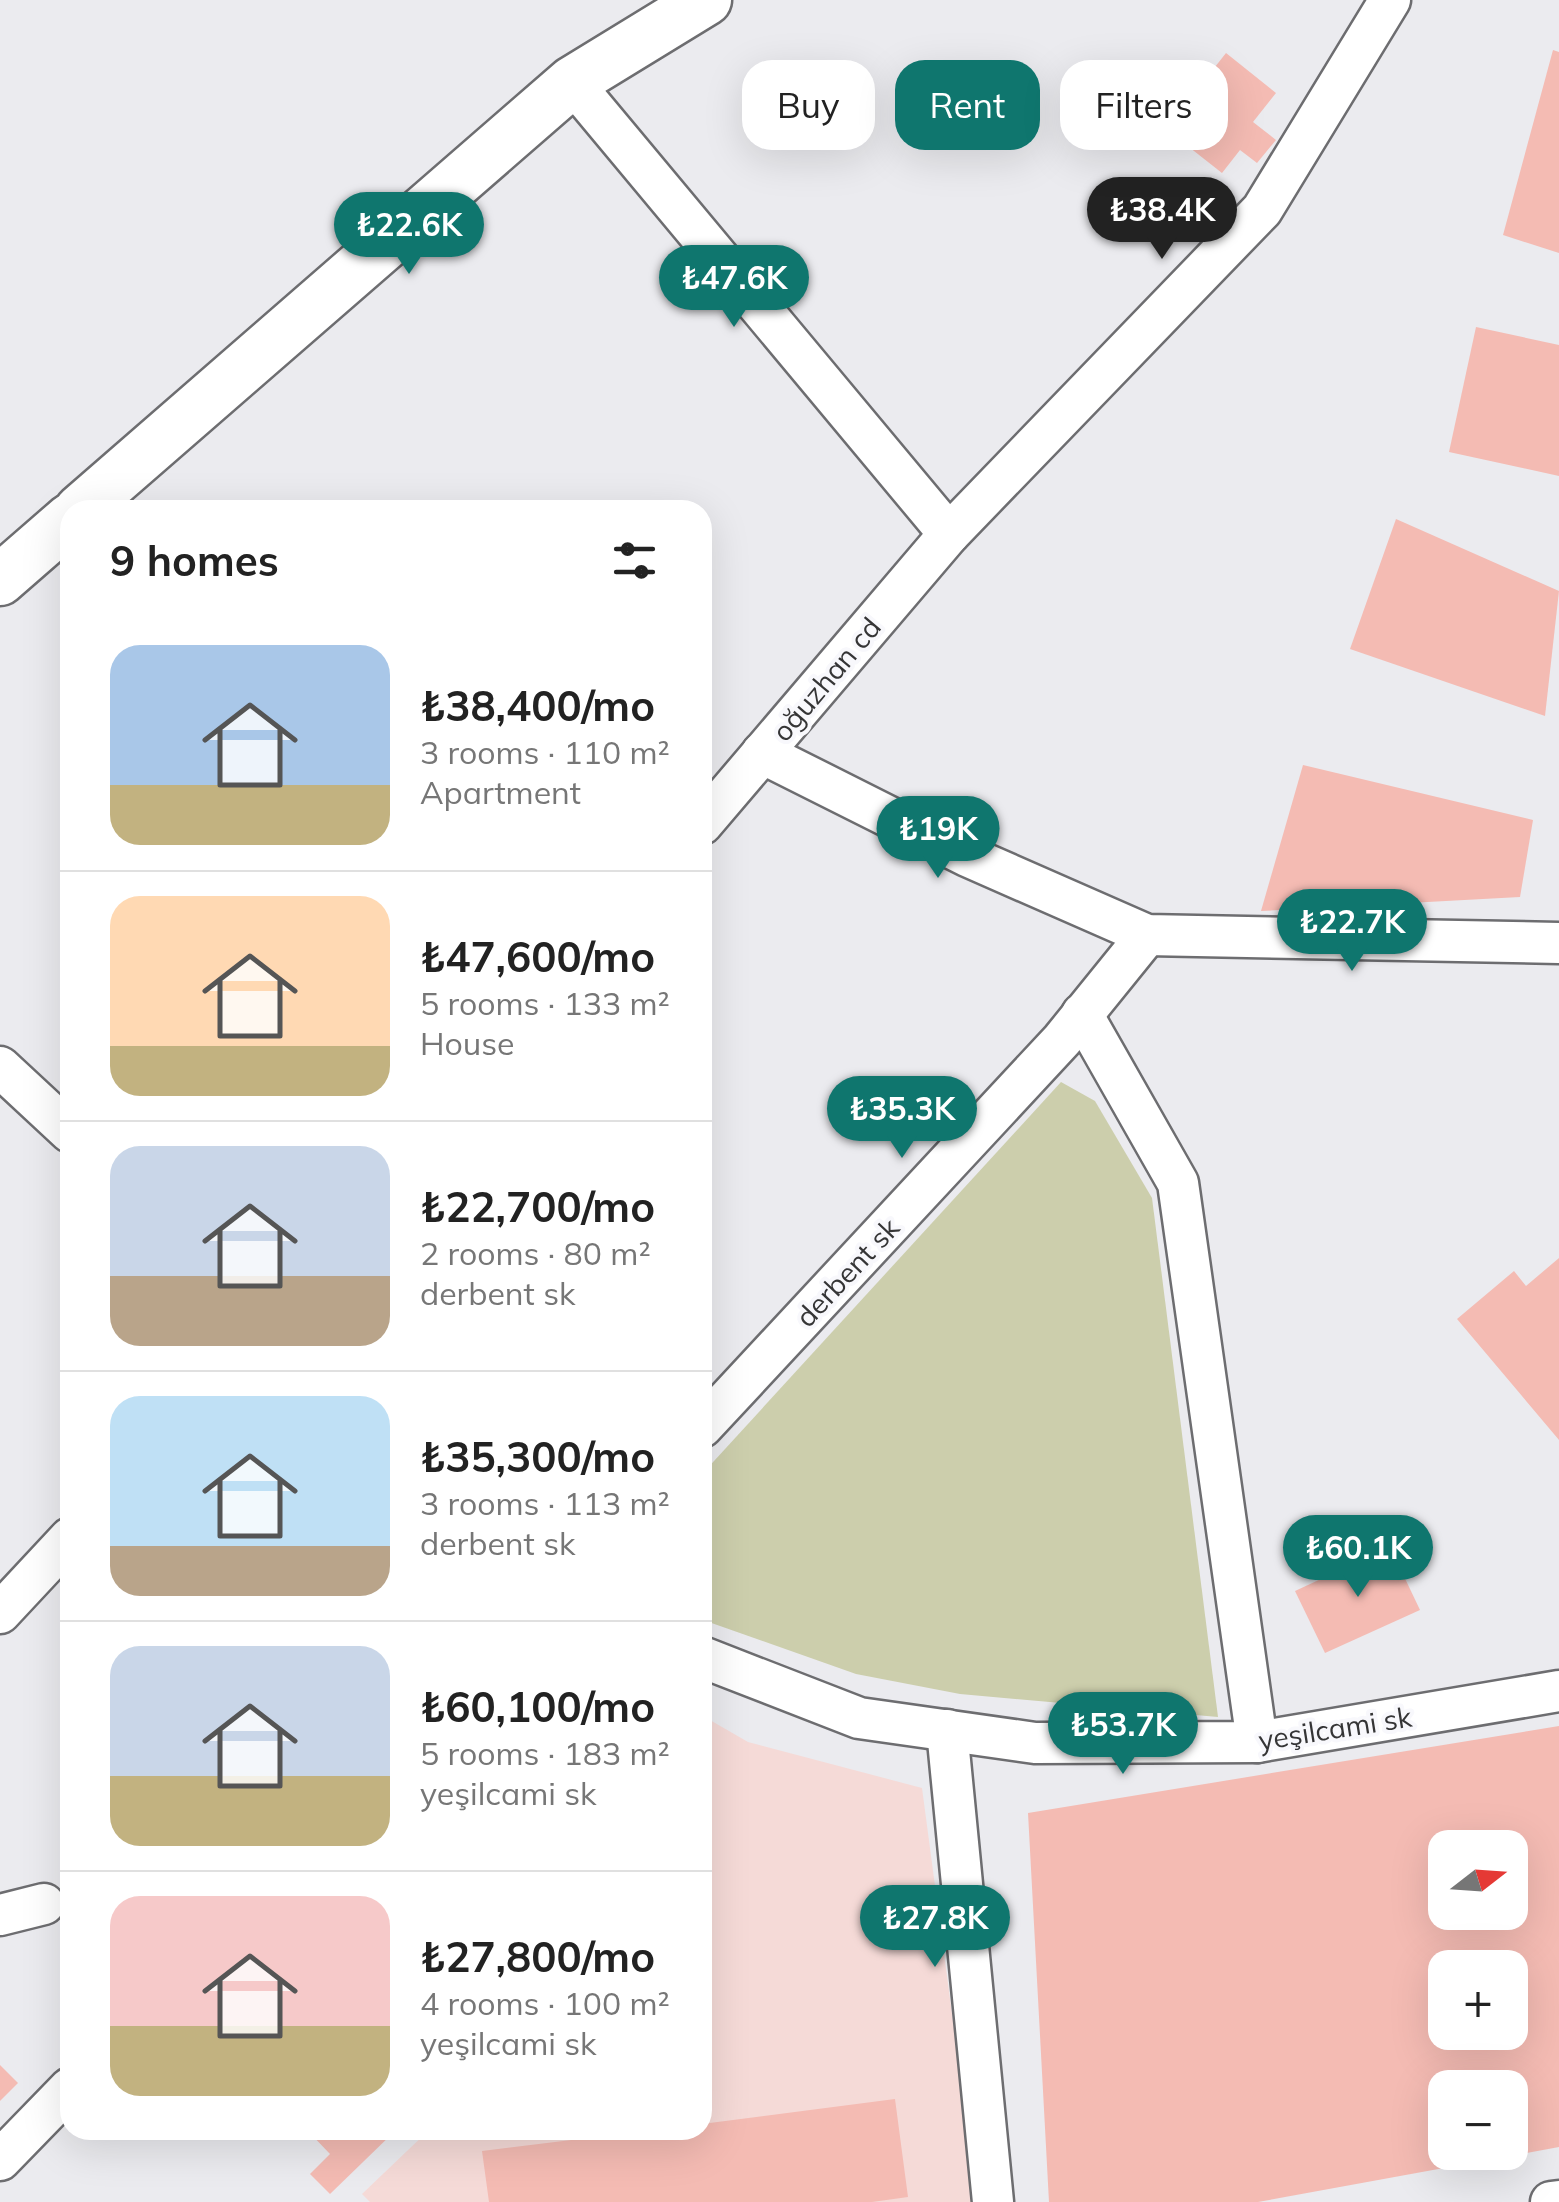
<!DOCTYPE html>
<html lang="en">
<head>
<meta charset="utf-8">
<style>
  body { margin:0; font-family:Mulish,sans-serif; background:#f2f2f2; color:#222; height:100vh; display:flex; flex-direction:column; font-size:38px; white-space:nowrap }
  * { box-sizing:border-box; margin:0 }
  p { font-size:32px; color:#767676 }
  .icon { flex:none; width:55px; height:55px; fill:none; stroke:currentColor; stroke-width:2; stroke-linecap:round; stroke-linejoin:round }
  .map { position:relative; flex:1; overflow:hidden }
  .side { position:absolute; left:60px; top:500px; width:652px; height:1640px; display:flex; flex-direction:column; background:#fff; border-radius:30px; box-shadow:0 10px 40px #0002 }
  .side>* { flex:none }
  .banner { position:absolute; left:742px; top:60px; width:665px; height:90px; display:flex; gap:20px }
  .needle { width:65px; rotate:73deg }
  .fabs { position:absolute; left:1428px; top:1830px; display:grid; gap:20px }
  .fabs a { display:grid; place-items:center; width:100px; height:100px; border-radius:20px; background:#fff; box-shadow:0 10px 40px #0002; font-size:50px }
  .price { position:absolute; translate:-50% -85px; padding:0 22px; border-radius:35px; background:#0f766e; color:#fff; font-size:32px; line-height:65px; filter:drop-shadow(0 2px 5px #0008) }
  .price::after { content:''; position:absolute; left:50%; top:60px; width:30px; height:22px; margin-left:-15px; background:inherit; clip-path:polygon(0 0,100% 0,50% 100%) }
  .price.current { background:#222; color:#fff }
  ul { padding:0; list-style:none }
  li { display:flex; align-items:center; gap:30px; height:250px; padding:0 50px }
  li+li { border-top:2px solid #e0e0e0 }
  li span { display:grid; place-items:center; flex:none; width:280px; height:200px; border-radius:30px; color:#555 }
  li>.icon { margin-inline-start:auto }
  span .icon { width:120px; height:120px; fill:#fffc; stroke-width:1 }
  li b { font-size:42px }
  h2 { display:flex; justify-content:space-between; align-items:center; height:120px; padding:0 50px; font-size:42px }
  .tag { padding:0 35px; border-radius:30px; background:#fff; box-shadow:0 10px 40px #0002; font-size:35px; line-height:90px }
  .tag.current { background:#0f766e; color:#fff }
  .map>svg:first-child { display:block }
  .education { fill:#f5dad7 }
  .green { fill:#ccceac }
  .building { fill:#f4bbb3; fill-rule:evenodd }
  .lines { fill:none; stroke-linecap:round; stroke-linejoin:round }
  .minor-casing { stroke:#6d6d70; stroke-width:45 }
  .tertiary-casing { stroke:#6d6d70; stroke-width:55 }
  .minor { stroke:#fff; stroke-width:40 }
  .tertiary { stroke:#fff; stroke-width:50 }
  .labels { text-anchor:middle; dominant-baseline:central; stroke-width:8; stroke-linejoin:round; paint-order:stroke }
  .street-label { font-size:28px; fill:#353536; stroke:#f8f8fc }
</style>
</head>
<body>
<div class="map">
<svg width="1559" height="2202" viewBox="0 0 1559 2202">
  <rect width="100%" height="100%" fill="#ebebef"/>
  <!-- education -->
  <polygon class="education" points="703,1716 748,1742 922,1788 977,2202 370,2202 362,2194 429,2130 702,2130"/>
  <!-- green -->
  <polygon class="green" points="1061,1082 1095,1101 1152,1198 1218,1717 960,1694 856,1674 703,1620 703,1473"/>
  <!-- building -->
  <g class="building">
    <polygon points="1553,50 1559,52 1559,253 1503,235"/>
    <polygon points="1226,53 1276,93 1253,122 1276,140 1257,163 1240,150 1222,173 1166,129"/>
    <polygon points="1476,327 1559,345 1559,476 1449,452"/>
    <polygon points="1396,519 1559,591 1545,716 1350,649"/>
    <polygon points="1303,765 1533,820 1520,897 1261,911"/>
    <polygon points="1559,1258 1559,1440 1457,1319 1514,1271 1526,1286"/>
    <polygon points="1390,1547 1420,1610 1325,1653 1295,1591"/>
    <path d="M 1559,1726 L 1559,2147 L 1258,2202 L 1049,2202 L 1028,1813 ZM 1445,1848 L 1510,1848 L 1510,1912 L 1445,1912 ZM 1445,1968 L 1510,1968 L 1510,2032 L 1445,2032 ZM 1445,2088 L 1510,2088 L 1510,2152 L 1445,2152 Z"/>
    <polygon points="0,2065 18,2083 0,2101"/>
    <polygon points="895,2099 908,2197 872,2202 489,2202 482,2151 653,2130 702,2130 702,2124"/>
    <polygon points="307,2130 396,2130 330,2194 310,2174 330,2154"/>
  </g>
  <g class="lines">
    <defs>
      <g id="minor">
        <polyline points="572,82 949,534"/>
        <polyline points="762,753 967,856 1147,935 1559,943"/>
        <polyline points="702,824 949,534 1262,210 1390,0"/>
        <polyline points="1082,1014 1178,1183 1257,1742"/>
        <polyline points="0,1067 70,1132"/>
        <polyline points="702,1427 1062,1040 1147,935"/>
        <polyline points="0,1613 70,1538"/>
        <polyline points="702,1657 859,1718 1035,1743 1257,1742 1559,1691"/>
        <polyline points="947,1730 993,2202"/>
        <polyline points="0,1915 44,1904"/>
        <polyline points="0,2160 70,2088"/>
        <polyline points="1551,2202 1559,2201"/>
      </g>
      <g id="tertiary">
        <polyline points="80,510 572,82 706,0"/>
        <polyline points="0,580 70,519"/>
      </g>
    </defs>
    <!-- minor casing -->
    <use href="#minor" class="minor-casing"/>
    <!-- tertiary casing -->
    <use href="#tertiary" class="tertiary-casing"/>
    <!-- minor -->
    <use href="#minor" class="minor"/>
    <!-- tertiary -->
    <use href="#tertiary" class="tertiary"/>
  </g>
  <g class="labels">
    <!-- street labels -->
    <g class="street-label">
      <text transform="translate(826 679) rotate(-50)">oğuzhan cd</text>
      <text transform="translate(847 1272) rotate(-47)">derbent sk</text>
      <text transform="translate(1335 1728) rotate(-9)">yeşilcami sk</text>
    </g>
  </g>
</svg>
<div class="fabs">
<a><svg class="needle" viewBox="-14 -14 28 28"><path d="M0-13l5 13h-10z" fill="#e53935"/><path d="M0 13l5-13h-10z" fill="#767676"/></svg></a>
<a>+</a>
<a>−</a>
</div>
<b class="price current" style="left:1162px;top:262px">₺38.4K</b>
<b class="price" style="left:409px;top:277px">₺22.6K</b>
<b class="price" style="left:734px;top:330px">₺47.6K</b>
<b class="price" style="left:938px;top:881px">₺19K</b>
<b class="price" style="left:1352px;top:974px">₺22.7K</b>
<b class="price" style="left:902px;top:1161px">₺35.3K</b>
<b class="price" style="left:1358px;top:1600px">₺60.1K</b>
<b class="price" style="left:1123px;top:1777px">₺53.7K</b>
<b class="price" style="left:935px;top:1970px">₺27.8K</b>
<div class="banner">
<a class="tag">Buy</a>
<a class="tag current">Rent</a>
<a class="tag">Filters</a>
</div>
<section class="side">
<h2>9 homes<svg class="icon" aria-label="filters" viewBox="0 0 24 24"><path d="M4 7h16M4 17h16"/><circle cx="9" cy="7" r="2"/><circle cx="15" cy="17" r="2"/></svg></h2>
<ul>
<li><span style="background:linear-gradient(#a9c7e8 70%,#c2b280 0)"><svg class="icon" aria-label="home" viewBox="0 0 24 24"><path d="M3 11l9-7 9 7M6 9v11h12V9"/></svg></span><div><b>₺38,400/mo</b><p>3 rooms · 110 m²</p><p>Apartment</p></div></li>
<li><span style="background:linear-gradient(#ffd9b3 75%,#c2b280 0)"><svg class="icon" aria-label="home" viewBox="0 0 24 24"><path d="M3 11l9-7 9 7M6 9v11h12V9"/></svg></span><div><b>₺47,600/mo</b><p>5 rooms · 133 m²</p><p>House</p></div></li>
<li><span style="background:linear-gradient(#c9d6e8 65%,#b9a48a 0)"><svg class="icon" aria-label="home" viewBox="0 0 24 24"><path d="M3 11l9-7 9 7M6 9v11h12V9"/></svg></span><div><b>₺22,700/mo</b><p>2 rooms · 80 m²</p><p>derbent sk</p></div></li>
<li><span style="background:linear-gradient(#bfe0f5 75%,#b9a48a 0)"><svg class="icon" aria-label="home" viewBox="0 0 24 24"><path d="M3 11l9-7 9 7M6 9v11h12V9"/></svg></span><div><b>₺35,300/mo</b><p>3 rooms · 113 m²</p><p>derbent sk</p></div></li>
<li><span style="background:linear-gradient(#c9d6e8 65%,#c2b280 0)"><svg class="icon" aria-label="home" viewBox="0 0 24 24"><path d="M3 11l9-7 9 7M6 9v11h12V9"/></svg></span><div><b>₺60,100/mo</b><p>5 rooms · 183 m²</p><p>yeşilcami sk</p></div></li>
<li><span style="background:linear-gradient(#f6c9c9 65%,#c2b280 0)"><svg class="icon" aria-label="home" viewBox="0 0 24 24"><path d="M3 11l9-7 9 7M6 9v11h12V9"/></svg></span><div><b>₺27,800/mo</b><p>4 rooms · 100 m²</p><p>yeşilcami sk</p></div></li>
</ul>
</section>
</div>
</body>
</html>
